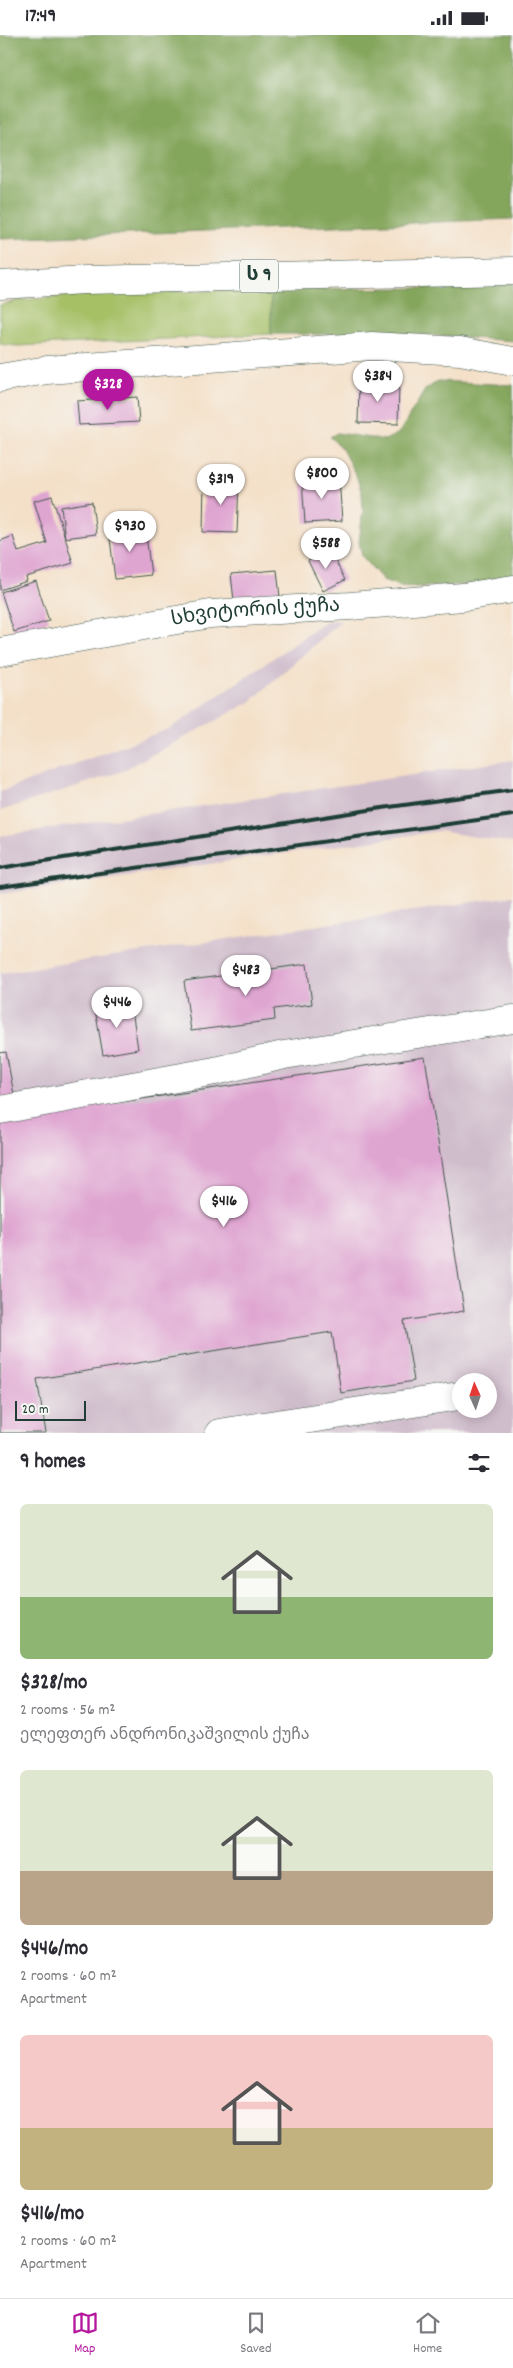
<!DOCTYPE html>
<html lang="en">
<head>
<meta charset="utf-8">
<style>
  body { margin:0; font-family:Dekko,"Noto Sans Georgian",sans-serif; background:#f2f2f3; color:#2b2b33; height:100vh; display:flex; flex-direction:column; font-size:19px; white-space:nowrap }
  * { box-sizing:border-box; margin:0 }
  p { font-size:16px; color:#7c7c81 }
  .icon { flex:none; width:28px; height:28px; fill:none; stroke:currentColor; stroke-width:2; stroke-linecap:round; stroke-linejoin:round }
  .map { position:relative; height:1398px; overflow:hidden }
  .side { display:flex; flex-direction:column; background:#fff; flex:1 }
  .side>* { flex:none }
  .needle { width:32px; rotate:357deg }
  .tools { position:absolute; left:452px; top:1338px; display:grid; gap:10px }
  .tools a { display:grid; place-items:center; width:45px; height:45px; border-radius:50%; background:#fff; box-shadow:0 2px 12px #0003; font-size:25px }
  .scale { position:absolute; left:15px; bottom:12px; width:71px; box-sizing:border-box; padding-left:5px; border:2px solid #1f3d34; border-top:0; font-size:14px; line-height:18px; white-space:nowrap; color:#1f3d34; -webkit-text-stroke:4px #f6f6f2; paint-order:stroke }
  .price { position:absolute; translate:-50% -42px; padding:0 11px; border-radius:18px; background:#fff; color:#222; font-size:16px; line-height:32px; filter:drop-shadow(0 1px 2px #0008) }
  .price::after { content:''; position:absolute; left:50%; top:30px; width:15px; height:11px; margin-left:-8px; background:inherit; clip-path:polygon(0 0,100% 0,50% 100%) }
  .price.on { background:#b5179e; color:#fff }
  ul { padding:0; list-style:none }
  li { display:grid; align-content:center; gap:10px; height:265px; padding:0 20px }
  li span { display:grid; place-items:center; height:155px; border-radius:8px; color:#555 }
  li>.icon { margin-inline-start:auto }
  span .icon { width:90px; height:90px; fill:#fffc; stroke-width:1 }
  li b { font-size:21px }
  h2 { display:flex; justify-content:space-between; align-items:center; height:60px; padding:0 20px; font-size:21px }
  .status { display:flex; justify-content:space-between; align-items:center; height:35px; padding:0 25px; background:#fff; direction:ltr }
  .status svg { height:14px; fill:currentColor }
  .dock { display:flex; justify-content:space-around; align-items:center; height:70px; border-top:1px solid #e1e1e2; background:#fff; font-size:14px; color:#7c7c81 }
  .dock a { display:grid; justify-items:center; gap:2px }
  .dock .on { color:#b5179e }
  .map>svg:first-child { display:block }
  .industrial { fill:#d0bdcc; fill-rule:evenodd }
  .green { fill:#a6c066; stroke:#627e4d }
  .forest { fill:#84a65b; stroke:#527248 }
  .building { fill:#dfa5d1 }
  .lines { fill:none; stroke-linecap:round; stroke-linejoin:round }
  .minor-casing { stroke:#3f554a; stroke-width:29 }
  .major-casing { stroke:#3f554a; stroke-width:29 }
  .highway-casing { stroke:#3f554a; stroke-width:29 }
  .minor { stroke:#fff; stroke-width:28 }
  .major { stroke:#fff; stroke-width:28 }
  .highway { stroke:#fff; stroke-width:28 }
  .rail { stroke:#1f3d34; stroke-width:4 }
  .labels { text-anchor:middle; dominant-baseline:central; stroke-width:4.5; stroke-linejoin:round; paint-order:stroke }
  .shield { fill:#f6f6f2; stroke:#60746d; stroke-width:1 }
  .shield-label { font-size:19px; font-weight:bold; fill:#1f3d34 }
  .street-label { font-size:20px; fill:#1f3d34; stroke:#f6f6f2 }
</style>
</head>
<body>
<div class="status"><b>17:49</b><svg viewBox="0 0 49 12"><path d="M0 12V9h3v3zM5 12V6h3v6zM10 12V3h3v9zM15 12V0h3v12zM26 1h20v11H26zM47 4h2v5h-2z"/></svg></div>
<div class="map">
<svg width="513" height="1398" viewBox="0 0 513 1398">
  <rect width="100%" height="100%" fill="#f6f6f2"/>
  <filter id="ink" filterUnits="userSpaceOnUse"><feTurbulence type="fractalNoise" baseFrequency=".02" numOctaves="2"/><feDisplacementMap in="SourceGraphic" scale="10" xChannelSelector="R" yChannelSelector="G"/><feConvolveMatrix kernelMatrix="1 2 1 2 8 2 1 2 1" color-interpolation-filters="sRGB"/></filter>
  <filter id="wash" filterUnits="userSpaceOnUse"><feTurbulence type="fractalNoise" baseFrequency=".0096" numOctaves="4" result="noise"/><feDisplacementMap in="SourceGraphic" scale="20" xChannelSelector="R" yChannelSelector="G"/><feGaussianBlur stdDeviation="1.12" result="paint"/><feColorMatrix in="noise" values="0 0 0 0 0 0 0 0 0 0 0 0 0 0 0 0 0 1.4 0 .05"/><feComposite in="paint" operator="in"/></filter>
  <g filter="url(#wash)">
    <rect width="100%" height="100%" fill="#f4e0c8"/>
    <!-- industrial -->
    <g class="industrial">
      <polygon points="329,585 341,586 250,667 120,737 0,776 0,757 171,693"/>
      <polygon points="513,725 513,808 439,796 0,859 0,801"/>
      <path d="M 513,861 L 513,1398 L 0,1398 L 0,938 ZM 461,1346 L 489,1346 L 489,1374 L 461,1374 Z"/>
    </g>
    <!-- green -->
    <polygon class="green" points="271,254 271,299 17,311 0,309 0,270 22,265 92,259"/>
    <!-- forest -->
    <g class="forest">
      <polygon points="0,0 513,0 513,184 0,204"/>
      <polygon points="513,248 513,306 414,299 271,299 271,254 443,253"/>
      <polygon points="438,346 513,350 513,540 480,549 415,552 399,551 383,545 362,521 359,507 363,475 362,458 357,443 342,414 330,402 337,398 385,405 399,398 425,355"/>
    </g>
    <g id="blocks">
      <!-- building -->
      <g class="building">
        <polygon points="359,348 399,349 398,389 358,388"/>
        <polygon points="137,362 139,387 79,390 77,366"/>
        <polygon points="339,442 342,486 305,488 302,445"/>
        <polygon points="204,445 239,446 237,498 203,497"/>
        <polygon points="52,461 73,528 26,542 27,546 0,555 0,506 13,501 18,517 47,508 34,466"/>
        <polygon points="92,467 96,499 65,503 61,472"/>
        <polygon points="145,492 151,540 115,544 109,496"/>
        <polygon points="330,515 345,545 323,556 308,526"/>
        <polygon points="277,535 280,562 234,566 231,539"/>
        <polygon points="36,546 49,586 14,597 1,557"/>
        <polygon points="307,929 312,969 274,974 275,985 191,996 184,946"/>
        <polygon points="131,968 138,1014 103,1020 95,974"/>
        <polygon points="6,1017 15,1065 0,1068 0,1018"/>
        <polygon points="425,1022 464,1276 404,1286 414,1346 341,1358 332,1297 37,1344 46,1398 0,1398 0,1085"/>
      </g>
    </g>
  </g>
  <g filter="url(#ink)">
    <use href="#blocks" fill-opacity="0" stroke="#3f554a" stroke-width="1"/>
    <g class="lines">
      <defs>
        <g id="minor">
          <path id="s1" d="M 0,617 L 210,579 L 350,571 L 463,562 L 513,554"/>
          <polyline points="0,1075 215,1036 284,1020 513,984"/>
          <polyline points="219,1398 459,1361"/>
        </g>
        <polyline id="major" points="0,343 47,335 372,311 460,316 513,326"/>
        <polyline id="highway" points="0,250 85,245 513,236"/>
      </defs>
      <!-- minor casing -->
      <use href="#minor" class="minor-casing"/>
      <!-- major casing -->
      <use href="#major" class="major-casing"/>
      <!-- highway casing -->
      <use href="#highway" class="highway-casing"/>
      <!-- minor -->
      <use href="#minor" class="minor"/>
      <!-- major -->
      <use href="#major" class="major"/>
      <!-- highway -->
      <use href="#highway" class="highway"/>
      <!-- rail -->
      <g class="rail">
        <polyline points="0,833 375,774 513,755"/>
        <polyline points="0,852 513,780"/>
      </g>
    </g>
  </g>
  <g class="labels">
    <!-- shield labels -->
    <rect class="shield" x="240" y="224.5" width="38" height="33" rx="4"/>
    <g class="shield-label">
      <text x="259" y="241">ს 9</text>
    </g>
    <!-- street labels -->
    <g class="street-label">
      <text stroke="none"><textPath href="#s1" startOffset="259">სხვიტორის ქუჩა</textPath></text>
    </g>
  </g>
</svg>
<div class="tools">
<a><svg class="needle" viewBox="-14 -14 28 28"><path d="M0-13l5 13h-10z" fill="#e53935"/><path d="M0 13l5-13h-10z" fill="#7c7c81"/></svg></a>
</div>
<div class="scale">20 m</div>
<b class="price" style="left:378px;top:368px">$384</b>
<b class="price on" style="left:108px;top:376px">$328</b>
<b class="price" style="left:322px;top:465px">$800</b>
<b class="price" style="left:221px;top:471px">$319</b>
<b class="price" style="left:130px;top:518px">$930</b>
<b class="price" style="left:326px;top:535px">$588</b>
<b class="price" style="left:246px;top:962px">$483</b>
<b class="price" style="left:117px;top:994px">$446</b>
<b class="price" style="left:224px;top:1193px">$416</b>
</div>
<section class="side">
<h2>9 homes<svg class="icon" aria-label="filters" viewBox="0 0 24 24"><path d="M4 7h16M4 17h16"/><circle cx="9" cy="7" r="2"/><circle cx="15" cy="17" r="2"/></svg></h2>
<ul>
<li><span style="background:linear-gradient(#dfe7d0 60%,#8fb573 0)"><svg class="icon" aria-label="home" viewBox="0 0 24 24"><path d="M3 11l9-7 9 7M6 9v11h12V9"/></svg></span><div><b>$328/mo</b><p>2 rooms · 56 m²</p><p>ელეფთერ ანდრონიკაშვილის ქუჩა</p></div></li>
<li><span style="background:linear-gradient(#dfe7d0 65%,#b9a48a 0)"><svg class="icon" aria-label="home" viewBox="0 0 24 24"><path d="M3 11l9-7 9 7M6 9v11h12V9"/></svg></span><div><b>$446/mo</b><p>2 rooms · 60 m²</p><p>Apartment</p></div></li>
<li><span style="background:linear-gradient(#f6c9c9 60%,#c2b280 0)"><svg class="icon" aria-label="home" viewBox="0 0 24 24"><path d="M3 11l9-7 9 7M6 9v11h12V9"/></svg></span><div><b>$416/mo</b><p>2 rooms · 60 m²</p><p>Apartment</p></div></li>
</ul>
</section>
<nav class="dock">
<a class="on"><svg class="icon" aria-label="map" viewBox="0 0 24 24"><path d="M3 6l6-2 6 2 6-2v14l-6 2-6-2-6 2zM9 4v14M15 6v14"/></svg>Map</a>
<a><svg class="icon" aria-label="saved" viewBox="0 0 24 24"><path d="M7 4h10v16l-5-4-5 4z"/></svg>Saved</a>
<a><svg class="icon" aria-label="home" viewBox="0 0 24 24"><path d="M3 11l9-7 9 7M6 9v11h12V9"/></svg>Home</a>
</nav>
</body>
</html>
